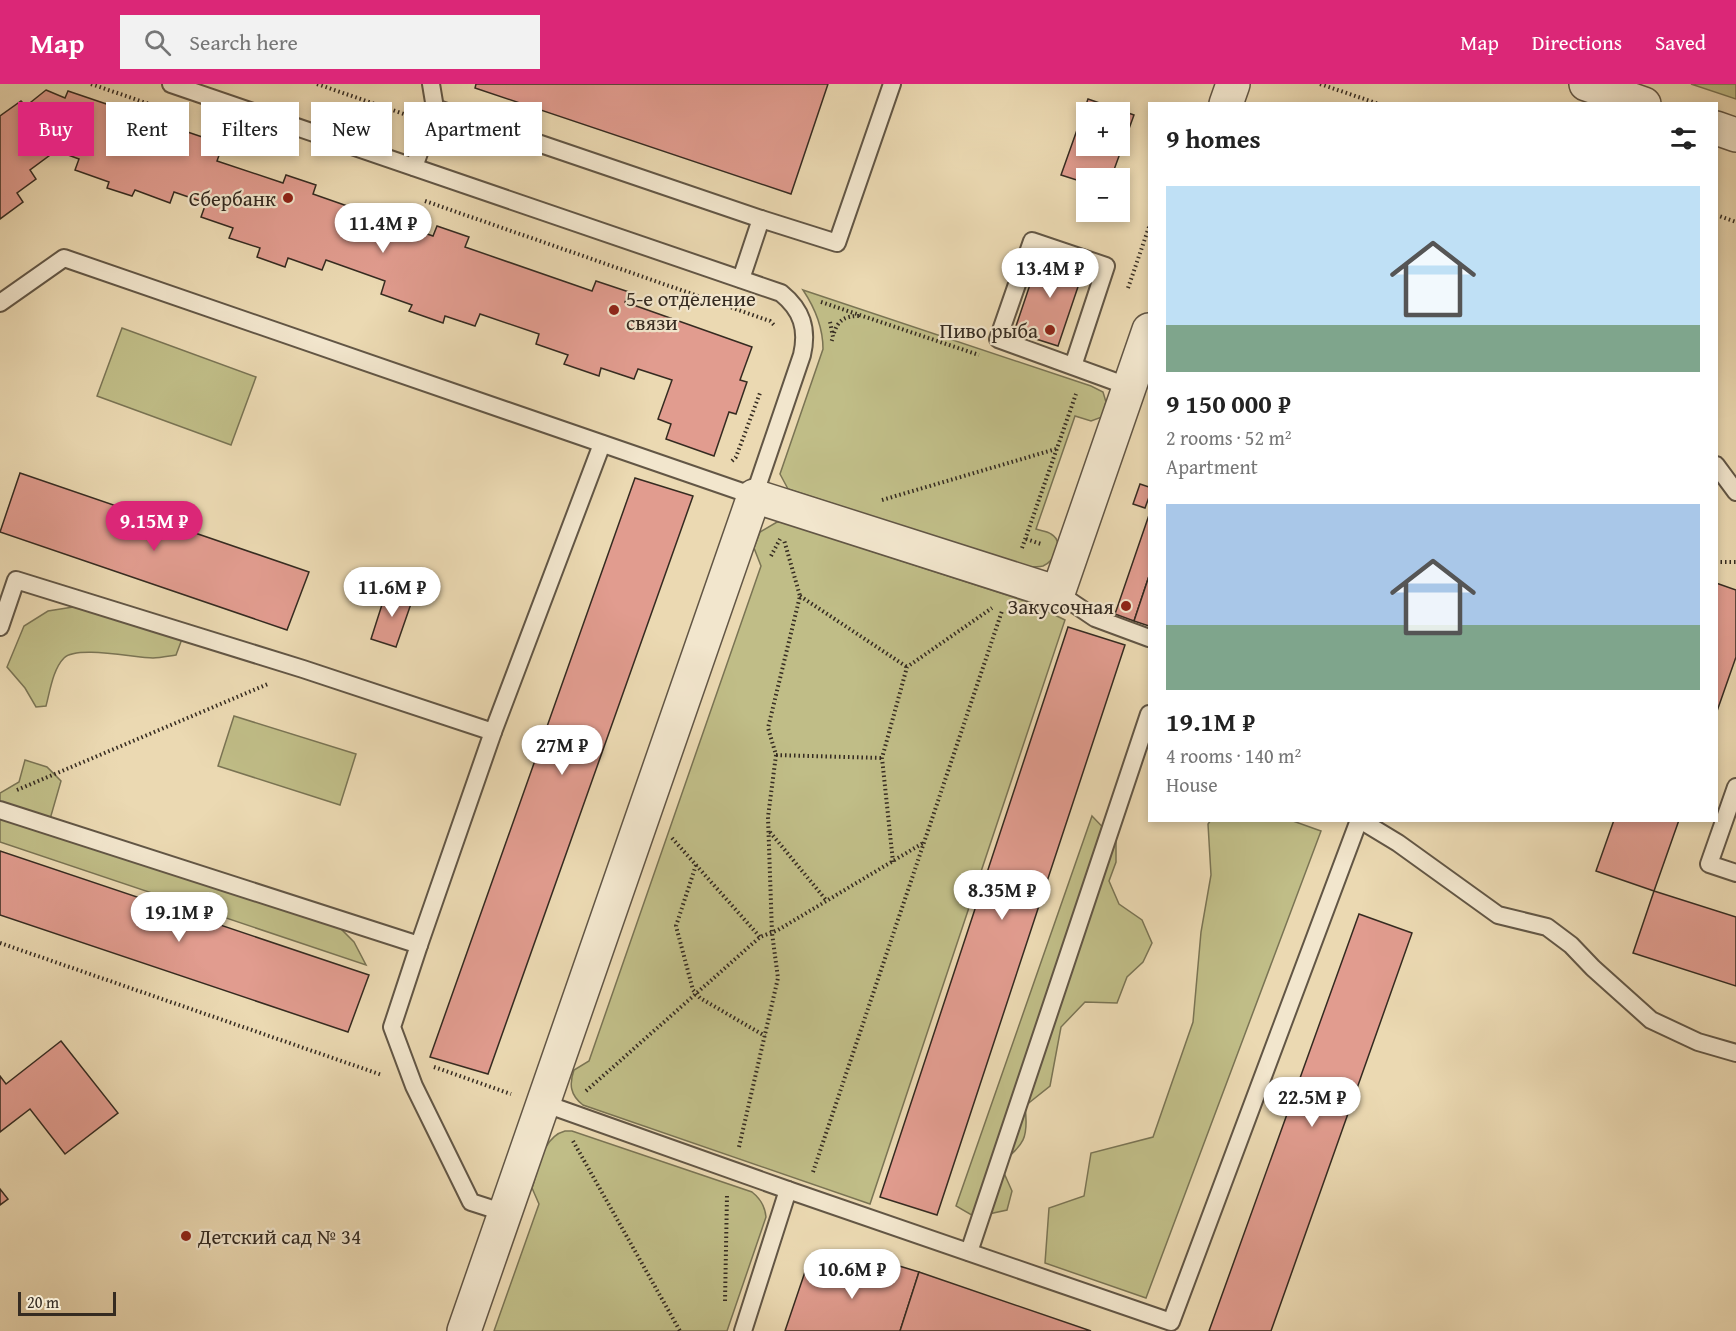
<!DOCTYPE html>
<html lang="en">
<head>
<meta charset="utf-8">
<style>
  body { margin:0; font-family:"Gentium Book Plus",serif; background:#f2f2f2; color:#222; height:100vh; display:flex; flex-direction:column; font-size:22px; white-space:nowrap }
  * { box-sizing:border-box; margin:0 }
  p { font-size:20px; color:#767676 }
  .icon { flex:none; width:33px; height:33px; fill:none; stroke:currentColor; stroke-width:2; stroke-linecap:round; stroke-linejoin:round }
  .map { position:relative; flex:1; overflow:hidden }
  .details { position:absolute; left:1148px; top:18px; width:570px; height:720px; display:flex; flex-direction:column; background:#fff; border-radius:0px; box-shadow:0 3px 9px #0003 }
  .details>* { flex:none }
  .guide { position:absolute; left:18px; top:18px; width:570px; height:54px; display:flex; gap:12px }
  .tools { position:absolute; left:1076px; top:18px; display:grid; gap:12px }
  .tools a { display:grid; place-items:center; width:54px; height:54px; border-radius:0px; background:#fff; box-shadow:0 3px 9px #0003; font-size:30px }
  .scale { position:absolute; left:18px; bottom:15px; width:98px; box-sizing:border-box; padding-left:6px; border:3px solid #352b21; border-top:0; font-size:16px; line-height:21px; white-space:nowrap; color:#352b21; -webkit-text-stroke:4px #f2e6cd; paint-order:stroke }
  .price { position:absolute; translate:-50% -51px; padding:0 14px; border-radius:21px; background:#fff; color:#222; font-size:20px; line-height:39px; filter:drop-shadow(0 2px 3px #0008) }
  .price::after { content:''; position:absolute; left:50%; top:36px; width:18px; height:14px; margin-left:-9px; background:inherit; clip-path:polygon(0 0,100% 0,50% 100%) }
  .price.current { background:#db2777; color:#fff }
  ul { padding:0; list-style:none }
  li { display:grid; align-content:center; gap:12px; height:318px; padding:0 18px }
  li span { display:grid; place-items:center; height:186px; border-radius:0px; color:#555 }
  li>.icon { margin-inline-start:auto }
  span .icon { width:108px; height:108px; fill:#fffc; stroke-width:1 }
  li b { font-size:26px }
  h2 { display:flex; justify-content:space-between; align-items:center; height:72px; padding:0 18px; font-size:26px }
  .tag { padding:0 21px; border-radius:0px; background:#fff; box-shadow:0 3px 9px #0003; font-size:21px; line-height:54px }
  .tag.current { background:#db2777; color:#fff }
  header { display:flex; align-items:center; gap:36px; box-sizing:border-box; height:84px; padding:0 30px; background:#db2777; color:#fff }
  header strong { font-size:28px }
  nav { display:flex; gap:33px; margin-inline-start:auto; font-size:21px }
  .search { width:420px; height:54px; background:#f2f2f2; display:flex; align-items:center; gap:15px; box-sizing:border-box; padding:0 21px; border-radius:0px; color:#767676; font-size:22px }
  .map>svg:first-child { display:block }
  .green { fill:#c0bd87; stroke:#7a7454; stroke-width:1.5 }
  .building { fill:#e19c8f; stroke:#352b21; stroke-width:1.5; fill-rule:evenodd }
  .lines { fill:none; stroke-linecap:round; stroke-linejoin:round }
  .service-casing { stroke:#625645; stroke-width:20 }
  .minor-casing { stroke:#625645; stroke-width:36 }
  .tertiary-casing { stroke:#625645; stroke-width:36 }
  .path { stroke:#352b21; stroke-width:4; stroke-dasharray:1.5 3; stroke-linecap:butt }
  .service { stroke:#f2e6cd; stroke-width:16 }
  .minor { stroke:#f2e6cd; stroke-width:33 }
  .tertiary { stroke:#f2e6cd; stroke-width:33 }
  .poi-dot { fill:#8f2418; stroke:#f2e6cd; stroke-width:2 }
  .labels { text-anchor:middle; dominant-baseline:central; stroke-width:4.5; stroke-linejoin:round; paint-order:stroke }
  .poi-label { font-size:21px; fill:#352b21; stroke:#f2e6cd; text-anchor:end }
</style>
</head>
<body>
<header>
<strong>Map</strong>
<div class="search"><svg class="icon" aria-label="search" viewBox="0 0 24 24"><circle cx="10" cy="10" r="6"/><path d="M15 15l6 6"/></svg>Search here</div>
<nav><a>Map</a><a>Directions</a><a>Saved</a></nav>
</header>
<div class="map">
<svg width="1736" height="1247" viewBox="0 0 1736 1247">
  <rect width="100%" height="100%" fill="#ebd9b2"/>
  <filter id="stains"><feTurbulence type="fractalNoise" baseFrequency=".00333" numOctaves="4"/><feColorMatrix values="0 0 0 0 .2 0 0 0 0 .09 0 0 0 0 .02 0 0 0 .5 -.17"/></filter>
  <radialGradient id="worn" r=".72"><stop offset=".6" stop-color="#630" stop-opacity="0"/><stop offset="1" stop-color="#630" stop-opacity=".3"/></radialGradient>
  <!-- green -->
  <g class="green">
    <polygon points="1691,0 1736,0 1736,15"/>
    <path d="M 803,206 L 1091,302 L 1103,308 L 1106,318 L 1102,333 L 1091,337 L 1075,332 L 1036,445 C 1041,447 1047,447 1051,450 C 1065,458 1054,477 1043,482 C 1038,483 1032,483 1027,483 L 788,405 L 780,390 L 823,265 C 823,242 815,224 803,206 Z"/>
    <polygon points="122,244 256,293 231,361 97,312"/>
    <path d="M 777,438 L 782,438 L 1028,518 L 1065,536 L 870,1120 L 583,1021 C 570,1011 569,1000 574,986 L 589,977 L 761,482 L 754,464 L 760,448 Z"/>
    <path d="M 73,523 L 95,526 L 182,555 L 176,571 C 169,572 160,574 153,574 C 135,574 77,561 64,574 C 53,585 50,607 46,622 L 36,623 L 25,604 L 7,583 L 24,542 L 48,527 Z"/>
    <polygon points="234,632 356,670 340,721 218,682"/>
    <polygon points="25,676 47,683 61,697 46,749 339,843 354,858 366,881 0,758 0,709 19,698"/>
    <path d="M 1092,732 L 1116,757 L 1116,778 L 1109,797 L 1119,820 L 1142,836 L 1152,859 L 1143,878 L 1127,893 L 1117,919 L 1085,918 L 1061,943 L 1050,1002 L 1025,1022 C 1029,1055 1024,1060 1000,1080 L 1012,1107 L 1007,1126 L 975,1133 L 956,1122 Z"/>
    <polygon points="1211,736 1293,737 1321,747 1146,1214 1045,1179 1049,1124 1084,1112 1091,1069 1153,1053 1193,938 1201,848 1211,791 1208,740"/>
    <path d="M 565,1047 L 572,1047 L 752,1108 C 761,1115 765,1122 766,1133 L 727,1247 L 494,1247 L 539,1120 L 532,1104 C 539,1084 542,1053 565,1047 Z"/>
  </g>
  <!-- building -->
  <g class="building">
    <polygon points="476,0 828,0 791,110 475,4"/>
    <polygon points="46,6 65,14 68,7 127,27 129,21 160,32 158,38 223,60 217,77 283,99 286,91 316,101 313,110 433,152 437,142 469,153 465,163 592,207 596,197 629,208 625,218 752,263 740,296 747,298 736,330 729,328 714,372 666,355 671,340 658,335 672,296 638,285 634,295 601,284 599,292 564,280 568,271 536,260 539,250 480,230 475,242 445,232 443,239 409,227 412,221 381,210 385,197 326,176 322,186 288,174 285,183 257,173 260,164 229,154 233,144 201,133 206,119 174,108 170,119 135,106 132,112 107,104 109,98 75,86 79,75 60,68 53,69 30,86 36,95 17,109 23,118 0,135 0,32 21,17 26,22"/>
    <path d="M 1088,15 L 1134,31 L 1111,94 L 1086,94 L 1086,99 L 1061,91 ZM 1086,28 L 1119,28 L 1119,62 L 1086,62 Z"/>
    <polygon points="1041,168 1085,182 1058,262 1014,248"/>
    <polygon points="20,389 309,488 287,546 0,448"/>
    <polygon points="635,394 693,412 488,990 430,973"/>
    <polygon points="1140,400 1149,403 1149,413 1145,424 1133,420"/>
    <polygon points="1149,431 1149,492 1134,537 1115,530"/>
    <polygon points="1149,492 1149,542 1134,537"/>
    <polygon points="1716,499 1736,506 1736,573 1716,630"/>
    <polygon points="387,505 413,514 396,563 371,555"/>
    <polygon points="1068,543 1125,561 937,1131 880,1113"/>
    <polygon points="1614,736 1679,736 1654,807 1596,787"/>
    <polygon points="0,767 369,891 348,948 0,831"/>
    <polygon points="1654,807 1736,833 1736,902 1633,869"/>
    <polygon points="1359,830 1412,849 1271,1247 1209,1247"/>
    <polygon points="61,957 118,1029 65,1070 30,1025 0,1048 0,992 6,1000"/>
    <polygon points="0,1105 8,1115 0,1121"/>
    <polygon points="809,1176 879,1200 886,1178 919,1188 900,1247 785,1247"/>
    <polygon points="919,1188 1091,1247 900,1247"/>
  </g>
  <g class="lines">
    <defs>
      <g id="service">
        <polyline points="435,24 761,135 837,159 892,0"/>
        <polyline points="414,83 435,24 431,0"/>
        <polyline points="741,195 761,135"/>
        <path d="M 0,219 L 64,174 L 754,412 L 802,271 C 808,245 802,226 781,209 L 171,0"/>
        <polyline points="1073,282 1106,182 1032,157 998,255 1130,303"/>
        <polyline points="1716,381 1736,408"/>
        <polyline points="1058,509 1095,534 1149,554"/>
        <polyline points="0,543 16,496 303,585 493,648 602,360"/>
        <polyline points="1736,703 1709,780 1736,789"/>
        <polyline points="0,726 419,861 392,943 414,1002 471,1118 505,1129"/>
        <polyline points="1360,736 1398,759 1498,831 1547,843 1571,861 1593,884 1651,936 1698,958 1736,969"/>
        <polyline points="419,861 493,648"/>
        <polyline points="543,1019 788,1106"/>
        <polyline points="969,1168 1149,630"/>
        <polyline points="743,1247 788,1106 1171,1238 1359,736"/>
      </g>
      <g id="minor">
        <polyline points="1226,20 1233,0"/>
        <polyline points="464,1247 754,412 1058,509 1149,246"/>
      </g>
      <g id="tertiary">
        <polyline points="1586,0 1644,20"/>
        <polyline points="1716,44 1736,51"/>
      </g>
    </defs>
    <!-- service casing -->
    <use href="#service" class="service-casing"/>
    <!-- minor casing -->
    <use href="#minor" class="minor-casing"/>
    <!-- tertiary casing -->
    <use href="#tertiary" class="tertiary-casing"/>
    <!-- path -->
    <g class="path">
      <polyline points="91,0 158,23"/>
      <polyline points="317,0 407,31"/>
      <polyline points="1320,0 1379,20"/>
      <polyline points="425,117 770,237 774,241"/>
      <polyline points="1716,131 1736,138"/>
      <polyline points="1128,204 1149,143"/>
      <polyline points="821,218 979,271"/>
      <polyline points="830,238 833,253 831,259"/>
      <path d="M 834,249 C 838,236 845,232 859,232"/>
      <polyline points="732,377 736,373 760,309"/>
      <polyline points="882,416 1056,365"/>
      <polyline points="1026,455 1041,460"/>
      <polyline points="1022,464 1076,310"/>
      <polyline points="771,472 780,455"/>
      <polyline points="1716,478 1736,478"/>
      <polyline points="800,512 907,583"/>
      <polyline points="776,671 882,674"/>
      <polyline points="17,706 268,600"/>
      <polyline points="770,748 826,816"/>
      <polyline points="672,754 760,853"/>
      <polyline points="893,778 882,674 907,583 992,524"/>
      <polyline points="696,781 676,842 693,906 700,914 765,952"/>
      <polyline points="0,859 382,991"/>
      <polyline points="434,983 511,1010"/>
      <polyline points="586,1007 760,853 778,846 923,759"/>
      <polyline points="573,1057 680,1247"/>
      <polyline points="739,1063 778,894 772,849 768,733 776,671 768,644 800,512 784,456"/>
      <polyline points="813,1088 1002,527"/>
      <polyline points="725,1217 727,1111"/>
    </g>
    <!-- service -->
    <use href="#service" class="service"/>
    <!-- minor -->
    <use href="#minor" class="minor"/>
    <!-- tertiary -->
    <use href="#tertiary" class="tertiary"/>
  </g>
  <!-- markers -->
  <g class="poi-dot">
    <circle cx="288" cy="114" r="6"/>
    <circle cx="614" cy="226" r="6"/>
    <circle cx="1050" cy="246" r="6"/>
    <circle cx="1126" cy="522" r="6"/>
    <circle cx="186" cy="1152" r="6"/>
  </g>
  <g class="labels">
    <!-- poi labels -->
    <g class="poi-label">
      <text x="276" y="114">Сбербанк</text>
      <text x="626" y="214" text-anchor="start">5-е отделение<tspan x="626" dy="24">связи</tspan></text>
      <text x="1038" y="246">Пиво рыба</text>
      <text x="1114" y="522">Закусочная</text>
      <text x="198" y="1152" text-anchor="start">Детский сад № 34</text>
    </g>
  </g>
  <rect width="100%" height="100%" filter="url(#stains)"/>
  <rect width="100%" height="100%" fill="url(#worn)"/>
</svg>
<div class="tools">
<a>+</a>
<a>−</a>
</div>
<div class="scale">20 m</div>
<b class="price" style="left:383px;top:170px">11.4M ₽</b>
<b class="price" style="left:1050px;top:215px">13.4M ₽</b>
<b class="price current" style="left:154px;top:468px">9.15M ₽</b>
<b class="price" style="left:392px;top:534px">11.6M ₽</b>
<b class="price" style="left:562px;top:692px">27M ₽</b>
<b class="price" style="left:1002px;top:837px">8.35M ₽</b>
<b class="price" style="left:179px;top:859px">19.1M ₽</b>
<b class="price" style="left:1312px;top:1044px">22.5M ₽</b>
<b class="price" style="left:852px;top:1216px">10.6M ₽</b>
<div class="guide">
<a class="tag current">Buy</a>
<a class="tag">Rent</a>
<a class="tag">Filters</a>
<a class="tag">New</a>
<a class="tag">Apartment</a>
</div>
<section class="details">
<h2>9 homes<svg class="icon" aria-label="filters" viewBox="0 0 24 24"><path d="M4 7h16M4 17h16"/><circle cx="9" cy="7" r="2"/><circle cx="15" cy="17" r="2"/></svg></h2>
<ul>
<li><span style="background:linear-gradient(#bfe0f5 75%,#7fa58c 0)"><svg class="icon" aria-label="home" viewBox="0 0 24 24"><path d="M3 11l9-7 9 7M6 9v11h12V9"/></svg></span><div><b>9 150 000 ₽</b><p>2 rooms · 52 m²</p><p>Apartment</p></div></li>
<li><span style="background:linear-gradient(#a9c7e8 65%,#7fa58c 0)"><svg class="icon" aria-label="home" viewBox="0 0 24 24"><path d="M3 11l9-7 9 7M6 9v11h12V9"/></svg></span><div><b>19.1M ₽</b><p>4 rooms · 140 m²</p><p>House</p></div></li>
</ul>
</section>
</div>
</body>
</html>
